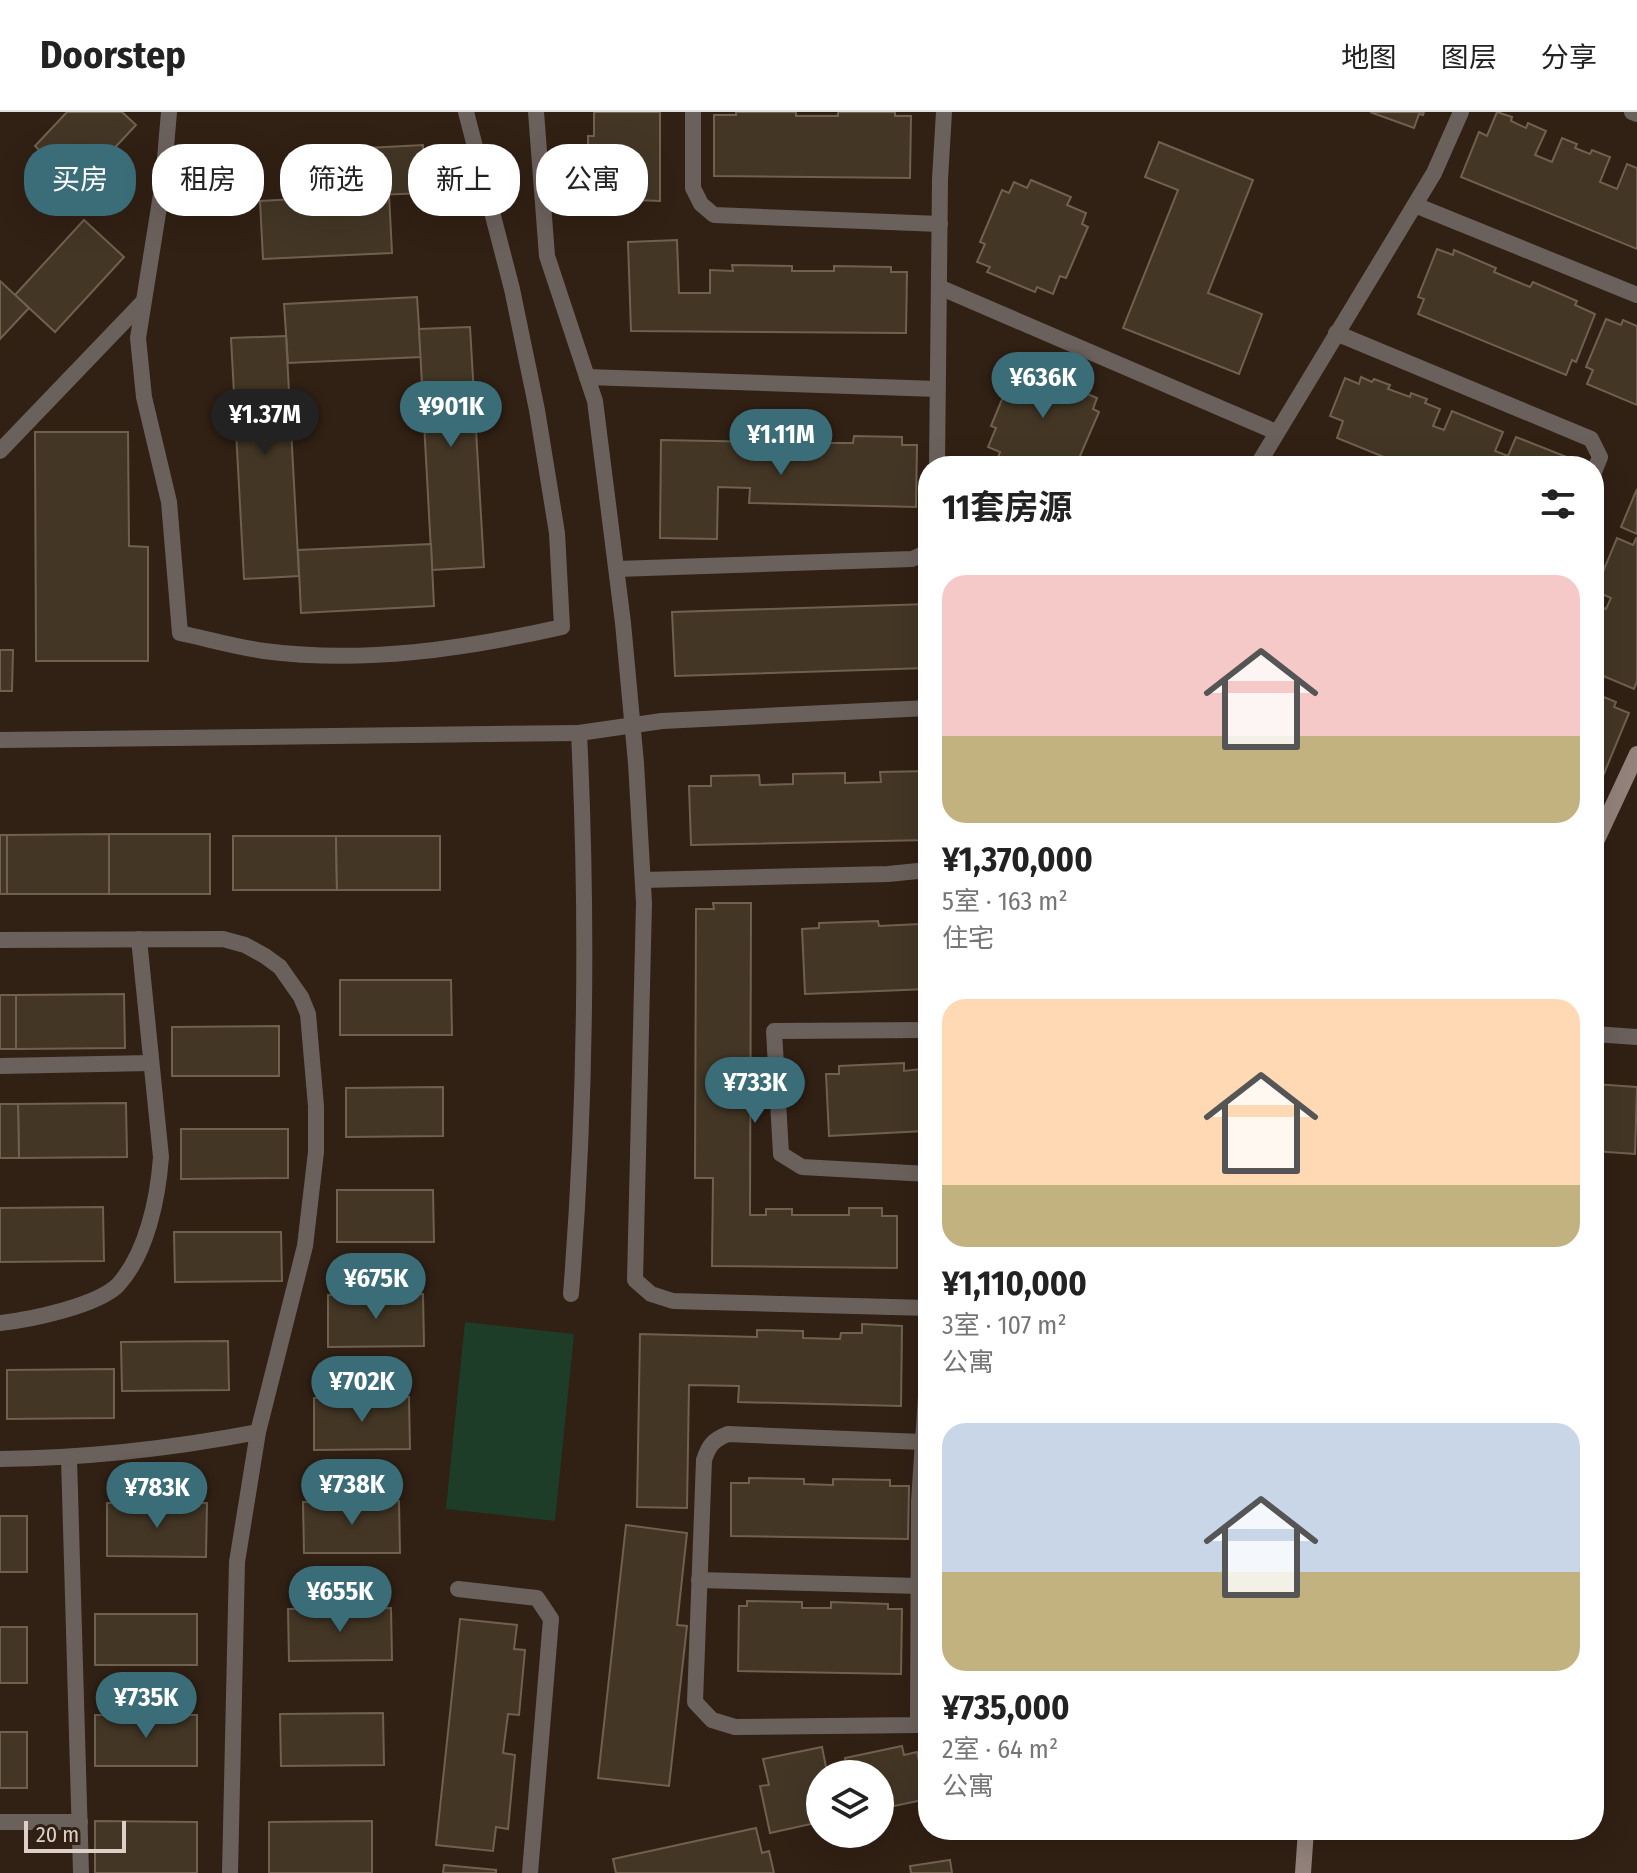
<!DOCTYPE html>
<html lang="zh">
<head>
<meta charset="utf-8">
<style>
  body { margin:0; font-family:"Fira Sans Condensed","Noto Sans SC",sans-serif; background:#f6f6f6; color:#222; height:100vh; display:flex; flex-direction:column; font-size:30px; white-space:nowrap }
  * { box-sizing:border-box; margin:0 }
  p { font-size:26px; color:#767676 }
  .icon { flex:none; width:44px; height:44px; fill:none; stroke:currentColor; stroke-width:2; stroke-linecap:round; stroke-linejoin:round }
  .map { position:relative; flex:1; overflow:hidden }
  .details { position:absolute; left:918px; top:344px; width:686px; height:1384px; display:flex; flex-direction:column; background:#fff; border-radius:32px; box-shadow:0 8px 32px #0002 }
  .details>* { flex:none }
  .guide { position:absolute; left:24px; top:32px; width:760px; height:72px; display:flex; gap:16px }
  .tools { position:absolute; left:806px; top:1648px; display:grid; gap:16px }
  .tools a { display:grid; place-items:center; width:88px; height:88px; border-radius:50%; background:#fff; box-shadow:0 8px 32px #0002; font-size:40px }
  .scale { position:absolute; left:24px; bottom:20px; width:102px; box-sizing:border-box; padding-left:8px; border:4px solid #dcd0c8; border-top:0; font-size:22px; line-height:28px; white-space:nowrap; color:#dcd0c8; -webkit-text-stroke:6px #312014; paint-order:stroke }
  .price { position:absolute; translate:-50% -68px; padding:0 18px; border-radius:28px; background:#3a6d78; color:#fff; font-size:26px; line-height:52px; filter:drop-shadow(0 2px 4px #0008) }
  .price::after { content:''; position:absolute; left:50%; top:48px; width:24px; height:18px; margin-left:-12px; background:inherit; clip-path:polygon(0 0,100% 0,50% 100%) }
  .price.active { background:#222; color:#fff }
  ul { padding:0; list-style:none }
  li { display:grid; align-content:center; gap:16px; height:424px; padding:0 24px }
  li span { display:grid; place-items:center; height:248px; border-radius:24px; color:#555 }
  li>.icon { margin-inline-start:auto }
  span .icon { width:144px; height:144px; fill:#fffc; stroke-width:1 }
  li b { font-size:34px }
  h2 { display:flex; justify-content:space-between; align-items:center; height:96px; padding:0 24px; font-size:34px }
  .pill { padding:0 28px; border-radius:32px; background:#fff; box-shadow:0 8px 32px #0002; font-size:28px; line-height:72px }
  .pill.active { background:#3a6d78; color:#fff }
  header { display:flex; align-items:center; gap:48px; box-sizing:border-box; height:112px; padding:0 40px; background:#fff; border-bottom:2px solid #e0e0e0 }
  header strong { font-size:38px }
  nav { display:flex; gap:44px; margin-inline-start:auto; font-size:28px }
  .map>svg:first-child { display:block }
  .green { fill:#1d3d28 }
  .building { fill:#433625; stroke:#70614f; stroke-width:2 }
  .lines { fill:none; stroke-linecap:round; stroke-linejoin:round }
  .lane { stroke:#6b615c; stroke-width:16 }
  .street { stroke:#6b615c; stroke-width:16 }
  .secondary { stroke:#93837c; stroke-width:16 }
</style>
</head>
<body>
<header>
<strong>Doorstep</strong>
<nav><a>地图</a><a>图层</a><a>分享</a></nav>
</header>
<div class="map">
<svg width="1637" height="1761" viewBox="0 0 1637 1761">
  <rect width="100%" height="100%" fill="#312014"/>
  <!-- green -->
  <polygon class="green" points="465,1210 574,1222 555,1409 446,1397"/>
  <!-- building -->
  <g class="building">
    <polygon points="67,0 122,0 136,13 78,75 35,34"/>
    <polygon points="594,0 660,0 660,89 635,88 634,96 594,95 594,75 588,75 588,24 594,24"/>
    <polygon points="736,0 796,0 796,4 838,4 838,0 895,0 895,4 911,4 910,66 714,64 714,3 736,3"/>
    <polygon points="1370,0 1424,0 1423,3 1419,2 1414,16"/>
    <polygon points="1497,0 1512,5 1511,9 1526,16 1528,11 1546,19 1535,43 1552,50 1562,26 1577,32 1575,36 1590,42 1592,38 1610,45 1600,70 1617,77 1627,52 1637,56 1637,137 1461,65 1479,20 1487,24"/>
    <polygon points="1159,30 1253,68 1208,181 1262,202 1239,262 1123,216 1178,78 1145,65"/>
    <polygon points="423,33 425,81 351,84 348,37"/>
    <polygon points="1031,68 1071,85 1067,93 1086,101 1082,112 1088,115 1066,166 1060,164 1053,182 1037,175 1035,180 987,160 990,155 977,150 985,132 980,130 1002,78 1009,81 1014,70 1027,76"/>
    <polygon points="389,82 392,141 263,147 260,89"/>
    <polygon points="84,108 124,145 55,220 15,183"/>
    <polygon points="677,128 679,181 710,181 710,158 733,159 732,153 792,154 792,159 834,159 834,154 891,155 891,160 907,160 906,221 631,219 628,130"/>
    <polygon points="1437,137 1453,143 1454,138 1496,156 1494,160 1530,175 1533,170 1577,189 1575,193 1595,202 1576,250 1572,248 1566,263 1418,202 1424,187 1418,185"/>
    <polygon points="0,169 29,196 0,227"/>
    <polygon points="417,185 421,245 288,251 284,192"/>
    <polygon points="1606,207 1621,213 1623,208 1637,214 1637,293 1587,272 1593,258 1586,255"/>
    <polygon points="470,215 484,455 432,458 419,217"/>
    <polygon points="286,224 299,464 244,467 231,226"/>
    <polygon points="1041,253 1081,270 1078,278 1097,286 1093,297 1099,300 1077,351 1071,349 1069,354 1018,354 998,346 1000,340 988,335 996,316 991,314 1012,263 1019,266 1024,255 1038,261"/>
    <polygon points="1361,265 1372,270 1374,267 1390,273 1388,277 1410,285 1411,281 1427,287 1425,291 1440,297 1433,314 1444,318 1452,299 1503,320 1495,339 1508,344 1516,325 1567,345 1563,354 1406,354 1337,326 1343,309 1330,304 1345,266 1359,272"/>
    <polygon points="35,320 128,320 129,434 148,435 148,549 36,549"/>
    <polygon points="767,322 819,323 818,331 853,331 854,324 902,325 902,333 917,333 916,395 749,391 750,376 718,375 717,427 660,426 661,328 767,330"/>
    <polygon points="1637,377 1637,422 1621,415"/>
    <polygon points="1637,425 1637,569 1634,577 1594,560 1594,492 1606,497 1611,486 1595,479 1617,426 1633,433"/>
    <polygon points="431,432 434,494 301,501 298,438"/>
    <polygon points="928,492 928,556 675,564 672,500"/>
    <polygon points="0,538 13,538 12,579 0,579"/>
    <polygon points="1594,581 1616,590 1614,595 1629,601 1596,681 1594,680"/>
    <polygon points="928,659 928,728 691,733 689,674 711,674 711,664 759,663 760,673 793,672 793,662 845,661 845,671 881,670 880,660"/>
    <rect x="109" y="722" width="101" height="60"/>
    <polygon points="109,722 109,782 7,782 7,723"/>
    <rect x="0" y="723" width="7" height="59"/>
    <polygon points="233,724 336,724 337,778 233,778"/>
    <polygon points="336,724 440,724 440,778 337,778"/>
    <polygon points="713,791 751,791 750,1103 766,1103 766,1097 792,1097 792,1103 849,1103 849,1096 882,1096 882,1104 897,1104 897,1156 712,1154 713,1066 695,1066 696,797 714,797"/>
    <polygon points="919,806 928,806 928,877 805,882 802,817 819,816 819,811 878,809 879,814 920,812"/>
    <polygon points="340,868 451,868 452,923 340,923"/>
    <polygon points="124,882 125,936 16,937 16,883"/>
    <rect x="0" y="883" width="16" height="54"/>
    <polygon points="279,914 279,964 172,964 172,915"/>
    <polygon points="904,951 904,959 921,957 924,1019 829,1024 826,962 839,962 839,954"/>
    <polygon points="1594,972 1637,975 1635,1042 1594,1039"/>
    <polygon points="443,975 443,1024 346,1025 346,976"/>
    <polygon points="126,991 127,1045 19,1046 18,992"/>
    <polygon points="0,992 18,992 19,1046 0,1046"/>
    <polygon points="181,1017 288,1017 288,1066 181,1067"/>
    <polygon points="337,1078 433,1078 434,1130 337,1130"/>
    <polygon points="103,1095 104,1149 0,1150 0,1096"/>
    <polygon points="174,1120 281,1120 282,1169 175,1170"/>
    <polygon points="423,1182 424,1234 328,1235 328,1183"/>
    <polygon points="862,1212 902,1214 901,1294 738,1290 739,1274 689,1273 687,1396 637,1395 640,1222 757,1225 757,1218 803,1219 803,1226 840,1227 841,1221 862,1221"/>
    <polygon points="228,1229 229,1278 122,1279 121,1230"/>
    <polygon points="114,1257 114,1306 7,1307 7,1258"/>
    <polygon points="409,1285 410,1337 314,1338 314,1286"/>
    <polygon points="749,1366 804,1367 804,1372 833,1373 833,1367 890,1368 890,1374 909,1374 908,1427 731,1424 731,1371 749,1371"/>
    <polygon points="399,1389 400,1441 304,1441 303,1390"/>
    <polygon points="107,1391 207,1391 206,1445 107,1444"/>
    <rect x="0" y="1404" width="27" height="56"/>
    <polygon points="626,1413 687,1421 677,1513 687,1514 669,1674 598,1666"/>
    <polygon points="747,1489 802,1490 802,1496 831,1496 831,1490 888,1492 888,1497 902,1497 901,1562 738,1559 739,1494 747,1494"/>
    <polygon points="391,1496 392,1548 289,1549 288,1497"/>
    <rect x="95" y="1502" width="102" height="51"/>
    <polygon points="460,1507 517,1513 514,1537 525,1538 519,1603 508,1602 503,1641 515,1643 508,1717 496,1715 493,1739 436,1733"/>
    <rect x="0" y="1515" width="27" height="56"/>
    <polygon points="383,1601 384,1653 281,1654 280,1602"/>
    <rect x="95" y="1603" width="102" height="51"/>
    <rect x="0" y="1620" width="27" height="56"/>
    <polygon points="902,1634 904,1643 917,1640 927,1687 880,1697 880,1662 820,1662 820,1710 770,1721 760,1674 769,1673 763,1647 822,1635 827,1660 847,1655 845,1646"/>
    <polygon points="95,1709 197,1710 197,1761 95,1761"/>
    <polygon points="372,1709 372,1761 269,1761 269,1710"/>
    <polygon points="756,1716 762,1741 769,1739 774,1761 616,1761 613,1747"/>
    <polygon points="950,1748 952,1761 911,1761 910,1754"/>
    <polygon points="444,1753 496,1758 496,1761 443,1761"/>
  </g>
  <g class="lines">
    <!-- lane -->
    <g class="lane">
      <path d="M 169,0 L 163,70 L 138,226 L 144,285 L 169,390 L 180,521 C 208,527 236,535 264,539 C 364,552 464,537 562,515 L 557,421 L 537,298 L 512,177 L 466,0"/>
      <polyline points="536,0 547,144 595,289 623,511 636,651 644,791 635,1168 651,1182 673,1189 928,1196"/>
      <polyline points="693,0 693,76 701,92 714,103 940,112"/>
      <polyline points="1632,0 1637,2"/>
      <polyline points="1415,93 1637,183"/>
      <polyline points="939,175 1276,320"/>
      <polyline points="1336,221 1591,327 1600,345 1594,360"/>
      <polyline points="587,265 937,277"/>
      <polyline points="0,339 142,191"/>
      <polyline points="937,354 940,67 944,0"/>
      <polyline points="1257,354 1434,61 1461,0"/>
      <polyline points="617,457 912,447 928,440"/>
      <polyline points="643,768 888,762 928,758"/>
      <polyline points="0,828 223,827 245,833 265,844 280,855 301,885 308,902 316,994 316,1040 305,1134 258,1320 237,1450 230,1761"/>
      <polyline points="928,918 774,919 781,1042 802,1055 928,1062"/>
      <polyline points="1594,922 1637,925"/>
      <polyline points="0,954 151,951"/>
      <path d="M 571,1182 C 586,993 588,809 579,621 L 662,609 L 928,596"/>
      <path d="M 0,1211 C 29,1208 97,1194 118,1173 C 147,1141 158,1086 161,1045 L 139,827"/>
      <path d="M 922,1330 L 728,1322 C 713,1328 709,1333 704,1348 L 695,1590 L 712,1608 L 735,1615 L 918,1613 L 919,1389 L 928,1254"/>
      <polyline points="69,1346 81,1761"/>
      <path d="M 0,1347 C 90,1346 170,1337 258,1320"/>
      <polyline points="699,1468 919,1474"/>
      <polyline points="458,1477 537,1486 551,1507 530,1761"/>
      <polyline points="0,1710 80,1710"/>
    </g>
    <!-- street -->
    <polyline class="street" points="0,628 579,621"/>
    <!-- secondary -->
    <g class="secondary">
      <polyline points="1594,734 1637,642"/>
      <polyline points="1303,1761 1306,1718"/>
    </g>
  </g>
</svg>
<div class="tools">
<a><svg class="icon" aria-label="layers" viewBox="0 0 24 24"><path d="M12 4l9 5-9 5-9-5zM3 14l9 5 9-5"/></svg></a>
</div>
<div class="scale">20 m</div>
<b class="price" style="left:1043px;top:308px">¥636K</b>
<b class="price" style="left:451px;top:337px">¥901K</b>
<b class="price active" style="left:265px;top:345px">¥1.37M</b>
<b class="price" style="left:781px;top:365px">¥1.11M</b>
<b class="price" style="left:755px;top:1013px">¥733K</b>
<b class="price" style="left:376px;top:1209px">¥675K</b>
<b class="price" style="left:362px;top:1312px">¥702K</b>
<b class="price" style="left:352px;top:1415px">¥738K</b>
<b class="price" style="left:157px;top:1418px">¥783K</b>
<b class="price" style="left:340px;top:1522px">¥655K</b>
<b class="price" style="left:146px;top:1628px">¥735K</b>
<div class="guide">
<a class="pill active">买房</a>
<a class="pill">租房</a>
<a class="pill">筛选</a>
<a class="pill">新上</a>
<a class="pill">公寓</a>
</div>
<section class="details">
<h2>11套房源<svg class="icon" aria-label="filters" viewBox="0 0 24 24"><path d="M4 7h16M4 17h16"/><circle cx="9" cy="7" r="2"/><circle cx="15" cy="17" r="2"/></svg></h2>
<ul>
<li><span style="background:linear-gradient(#f6c9c9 65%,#c2b280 0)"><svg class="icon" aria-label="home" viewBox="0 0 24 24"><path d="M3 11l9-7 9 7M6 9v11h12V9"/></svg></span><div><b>¥1,370,000</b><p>5室 · 163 m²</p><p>住宅</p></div></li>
<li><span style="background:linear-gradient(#ffd9b3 75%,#c2b280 0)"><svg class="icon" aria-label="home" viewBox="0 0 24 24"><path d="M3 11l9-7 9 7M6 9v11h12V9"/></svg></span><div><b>¥1,110,000</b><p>3室 · 107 m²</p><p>公寓</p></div></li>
<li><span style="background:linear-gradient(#c9d6e8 60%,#c2b280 0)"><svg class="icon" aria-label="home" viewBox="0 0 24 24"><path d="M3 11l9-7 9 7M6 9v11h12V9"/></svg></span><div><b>¥735,000</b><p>2室 · 64 m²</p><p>公寓</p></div></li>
</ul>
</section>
</div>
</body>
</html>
